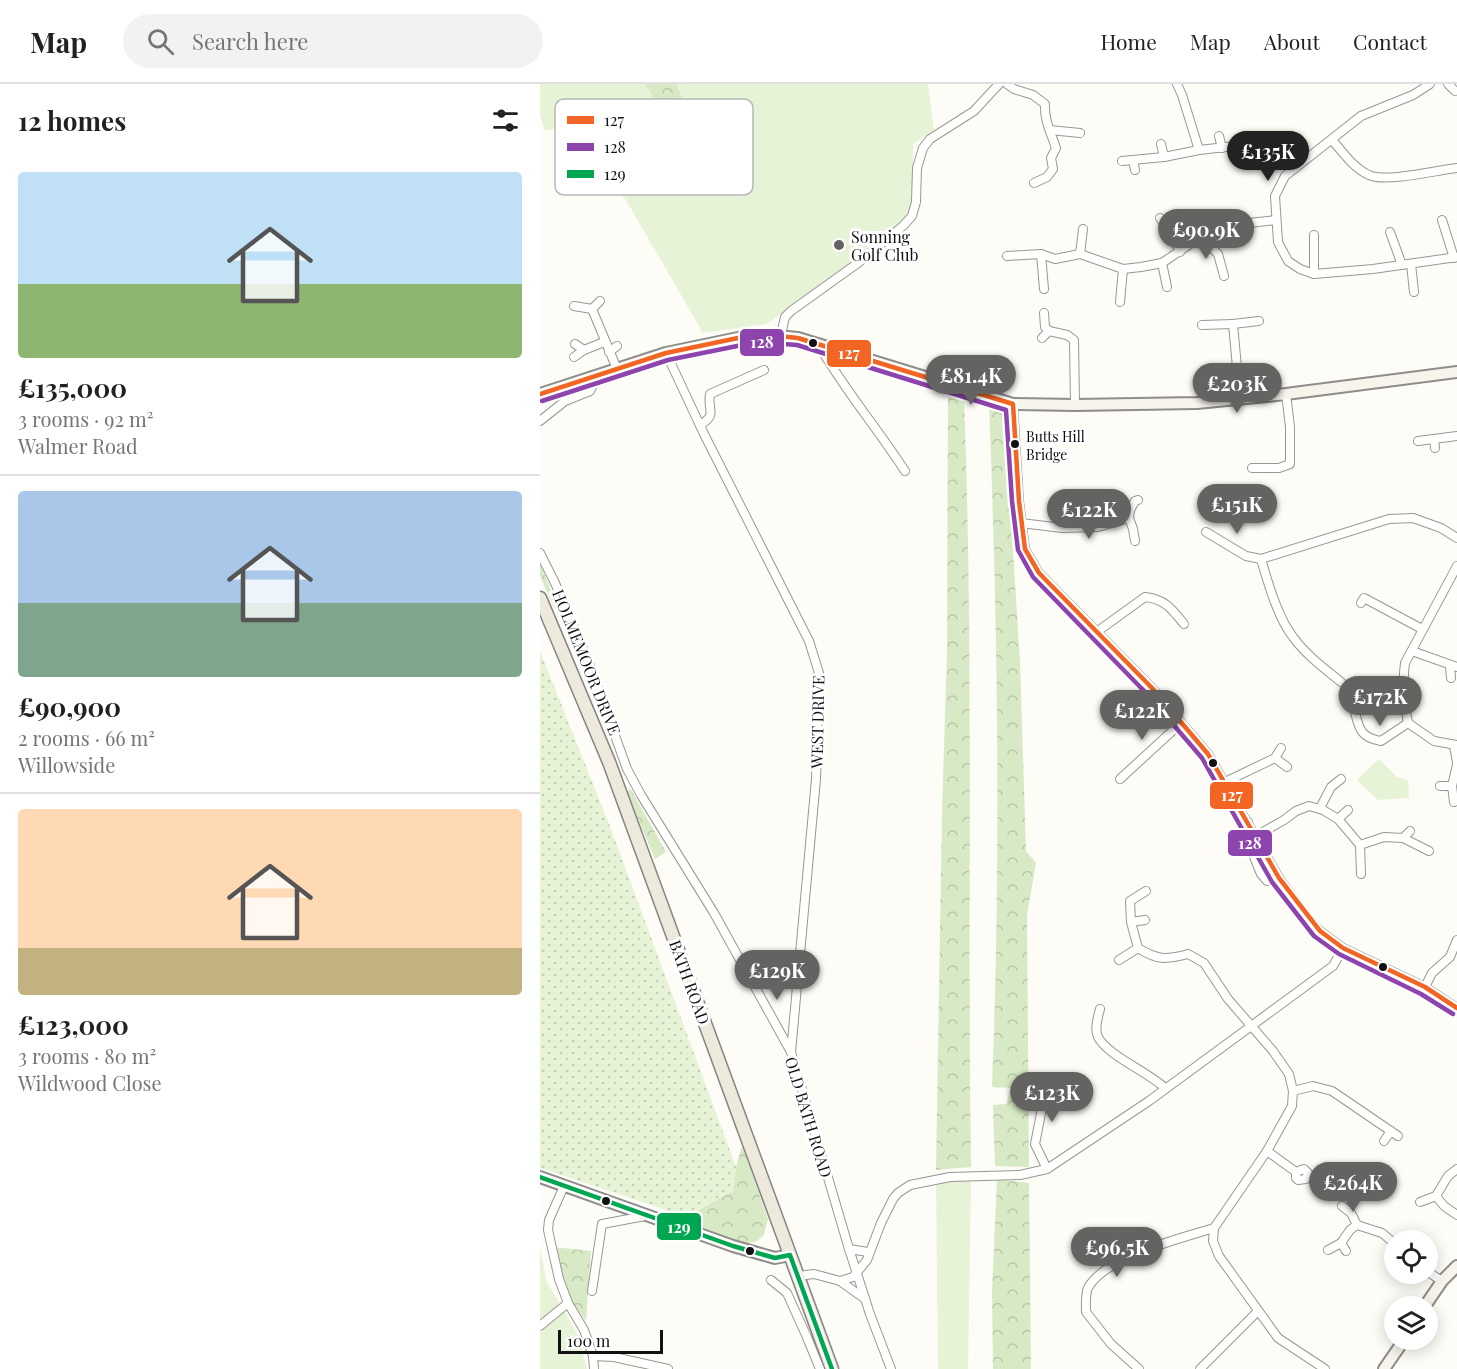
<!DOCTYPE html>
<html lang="en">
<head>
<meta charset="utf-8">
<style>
  body { margin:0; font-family:"Playfair Display",serif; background:#f2f2f2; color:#202124; height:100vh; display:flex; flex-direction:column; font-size:22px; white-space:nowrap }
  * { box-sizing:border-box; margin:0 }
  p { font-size:20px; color:#757577 }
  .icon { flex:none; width:33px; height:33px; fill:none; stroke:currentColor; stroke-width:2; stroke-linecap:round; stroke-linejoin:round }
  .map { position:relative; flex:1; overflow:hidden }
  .panel { display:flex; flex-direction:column; background:#fff; width:540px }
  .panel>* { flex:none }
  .buttons { position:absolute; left:844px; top:1146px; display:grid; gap:12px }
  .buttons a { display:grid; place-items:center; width:54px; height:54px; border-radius:50%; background:#fff; box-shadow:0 3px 15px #0003; font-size:30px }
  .scale { position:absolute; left:18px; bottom:15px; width:105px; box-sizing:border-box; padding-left:6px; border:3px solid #111; border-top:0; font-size:16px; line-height:21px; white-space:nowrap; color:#111; -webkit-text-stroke:4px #fff; paint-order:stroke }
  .price { position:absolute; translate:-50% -51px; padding:0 14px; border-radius:21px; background:#646362; color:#fff; font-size:20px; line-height:39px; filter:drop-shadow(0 2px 3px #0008) }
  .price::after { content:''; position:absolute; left:50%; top:36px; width:18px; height:14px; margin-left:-9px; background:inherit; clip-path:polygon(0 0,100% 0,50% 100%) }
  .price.on { background:#222; color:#fff }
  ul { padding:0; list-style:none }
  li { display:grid; align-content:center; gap:12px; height:318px; padding:0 18px }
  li+li { border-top:2px solid #e0e0e0 }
  li span { display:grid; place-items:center; height:186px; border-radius:6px; color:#555 }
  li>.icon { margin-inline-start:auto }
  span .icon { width:108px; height:108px; fill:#fffc; stroke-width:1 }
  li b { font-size:26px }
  h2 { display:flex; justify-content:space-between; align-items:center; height:72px; padding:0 18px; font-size:26px }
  header { display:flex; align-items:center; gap:36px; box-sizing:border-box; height:84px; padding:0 30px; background:#fff; border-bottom:2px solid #e0e0e0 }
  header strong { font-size:28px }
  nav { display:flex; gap:33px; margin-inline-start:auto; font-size:21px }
  .search { width:420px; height:54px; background:#f2f2f2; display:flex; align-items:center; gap:15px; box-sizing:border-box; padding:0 21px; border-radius:33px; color:#757577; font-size:22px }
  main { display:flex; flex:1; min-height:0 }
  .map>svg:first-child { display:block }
  .grass { fill:#e7f3d7 }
  .forest { fill:url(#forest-crowns) }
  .park { fill:url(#park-dots) }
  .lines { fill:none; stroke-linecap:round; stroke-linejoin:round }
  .street-casing { stroke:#979795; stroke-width:10 }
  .secondary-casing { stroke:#8e8d8b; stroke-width:14 }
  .primary-casing { stroke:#858482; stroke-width:15 }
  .street { stroke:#fffffe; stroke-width:8 }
  .secondary { stroke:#f6f4eb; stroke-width:10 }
  .primary { stroke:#ede9dc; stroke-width:12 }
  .bus-1-casing { stroke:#fff; stroke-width:9 }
  .bus-2-casing { stroke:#fff; stroke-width:9 }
  .bus-3-casing { stroke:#fff; stroke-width:9 }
  .bus-1 { stroke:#f26522; stroke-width:4.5 }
  .bus-2 { stroke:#8e44ad; stroke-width:4.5 }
  .bus-3 { stroke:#00a651; stroke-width:4.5 }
  .poi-dot { fill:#646362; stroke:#fff; stroke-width:2 }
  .bus-dot { fill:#111; stroke:#fff; stroke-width:2 }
  .labels { text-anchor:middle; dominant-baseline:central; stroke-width:6; stroke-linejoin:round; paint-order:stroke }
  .bus-label { font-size:14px; fill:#111; stroke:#fff; text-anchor:start }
  .poi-label { font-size:16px; fill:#111; stroke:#fff; text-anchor:start }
  .street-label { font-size:16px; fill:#111; stroke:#fff }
  .key { fill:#fff; stroke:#b8b8b8; stroke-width:1.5 }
  .key-label { font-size:16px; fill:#111 }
  .line-badge { stroke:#fff; stroke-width:2 }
  .badge-label { font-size:16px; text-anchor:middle; font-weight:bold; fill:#fff }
</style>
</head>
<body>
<header>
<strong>Map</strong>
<div class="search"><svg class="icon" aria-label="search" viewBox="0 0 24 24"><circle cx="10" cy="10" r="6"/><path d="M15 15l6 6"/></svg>Search here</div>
<nav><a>Home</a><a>Map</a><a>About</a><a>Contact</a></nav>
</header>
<main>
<section class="panel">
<h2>12 homes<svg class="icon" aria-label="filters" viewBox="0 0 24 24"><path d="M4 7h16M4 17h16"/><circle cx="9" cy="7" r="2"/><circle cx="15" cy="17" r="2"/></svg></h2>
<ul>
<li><span style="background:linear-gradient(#bfe0f5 60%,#8fb573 0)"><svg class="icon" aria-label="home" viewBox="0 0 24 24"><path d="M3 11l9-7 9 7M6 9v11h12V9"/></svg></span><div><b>£135,000</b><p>3 rooms · 92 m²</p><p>Walmer Road</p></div></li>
<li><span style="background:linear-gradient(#a9c7e8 60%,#7fa58c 0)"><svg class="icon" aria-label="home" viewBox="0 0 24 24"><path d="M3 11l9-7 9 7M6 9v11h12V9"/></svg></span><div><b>£90,900</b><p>2 rooms · 66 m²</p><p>Willowside</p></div></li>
<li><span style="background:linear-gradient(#ffd9b3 75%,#c2b280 0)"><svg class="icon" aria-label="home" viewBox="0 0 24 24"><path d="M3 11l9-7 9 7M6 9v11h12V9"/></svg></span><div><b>£123,000</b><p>3 rooms · 80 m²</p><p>Wildwood Close</p></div></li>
</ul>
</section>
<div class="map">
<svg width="917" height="1285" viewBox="0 0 917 1285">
  <defs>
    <pattern id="forest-crowns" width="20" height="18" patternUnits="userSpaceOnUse" patternTransform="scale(1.5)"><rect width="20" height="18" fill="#d8eac5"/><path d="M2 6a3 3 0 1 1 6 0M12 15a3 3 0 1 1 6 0" fill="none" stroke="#b8c8a8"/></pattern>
    <pattern id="park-dots" width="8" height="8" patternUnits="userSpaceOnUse" patternTransform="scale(1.5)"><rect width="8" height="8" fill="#e7f3d7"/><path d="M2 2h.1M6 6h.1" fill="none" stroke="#c5cfb8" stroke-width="1.8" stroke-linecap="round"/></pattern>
  </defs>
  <rect width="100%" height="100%" fill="#fdfcf7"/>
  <!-- grass -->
  <g class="grass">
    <polygon points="0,0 388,0 394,46 373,60 373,114 368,134 291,197 226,240 163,249 86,116 45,71 32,40 5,47 0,32"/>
    <polygon points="839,675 857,693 868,696 869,714 838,716 817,696"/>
    <polygon points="431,1095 428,1285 398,1285 396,1097"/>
    <polygon points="0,1162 6,1196 19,1219 18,1223 0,1238"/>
    <polygon points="24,1226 38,1252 47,1285 0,1285 0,1249"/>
  </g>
  <!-- forest -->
  <g class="forest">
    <polygon points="105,0 136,0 145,20 127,33"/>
    <path d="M 408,307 L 424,315 C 434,571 427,827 431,1083 L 396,1086 L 402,729 L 407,566 Z"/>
    <path d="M 449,320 L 464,325 L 480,577 L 486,767 L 496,779 L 487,831 L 489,1083 L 455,1082 L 453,1021 L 466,1020 L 471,1004 L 452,1003 C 461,775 458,548 449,320 Z"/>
    <polygon points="0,479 18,524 49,588 71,650 0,492"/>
    <polygon points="90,704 126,768 115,775 87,709"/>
    <polygon points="202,1062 228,1135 224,1151 217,1157 207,1160 139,1136 193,1107 196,1083"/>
    <polygon points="457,1095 489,1099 491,1285 453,1285 452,1207"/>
    <polygon points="13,1163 51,1167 46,1237 21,1203"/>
  </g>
  <!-- park -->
  <polygon class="park" points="0,567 71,745 196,1083 193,1107 144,1132 0,1084"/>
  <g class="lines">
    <defs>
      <g id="street">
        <path d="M 467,0 L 474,5 L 493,11 L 505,20 C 504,36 511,49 516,64 L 511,74 L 513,85 L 507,93 L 494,99"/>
        <polyline points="890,0 873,11 821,32 745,92 735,112 738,158 748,177 760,185 774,190 833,185 917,173"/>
        <polyline points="908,0 915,7"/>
        <polyline points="510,46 540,49"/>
        <polyline points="679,52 682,64"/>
        <path d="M 792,56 C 803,68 813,84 829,91 C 844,99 898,86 917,84"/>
        <polyline points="621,60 624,73"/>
        <polyline points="659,66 695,62"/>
        <polyline points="593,76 595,86"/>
        <polyline points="582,77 624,73 659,66 642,11 637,0"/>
        <polyline points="620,134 632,150 640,168"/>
        <polyline points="902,136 914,174"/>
        <polyline points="850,148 862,181"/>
        <polyline points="774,151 774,190"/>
        <polyline points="661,153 678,170 684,192"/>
        <polyline points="501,170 504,205"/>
        <polyline points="540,170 543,145"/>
        <polyline points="467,172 501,170 515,175 540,170 583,185 601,183 622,179 669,147 681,142 736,136"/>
        <polyline points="622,179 627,203"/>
        <polyline points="871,180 874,208"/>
        <polyline points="580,218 583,185"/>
        <polyline points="34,222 52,225 77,285"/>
        <polyline points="52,225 60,217"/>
        <polyline points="504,229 505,243 509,247"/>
        <polyline points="662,241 693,240"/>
        <polyline points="241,251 245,233 251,227 318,179 363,142 372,132 376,118 377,84 383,64 390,55 434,27 459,0"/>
        <polyline points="502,254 509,247 527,251 534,256 535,321"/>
        <polyline points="35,260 44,266"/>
        <path d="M 278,260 C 304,305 337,344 365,387"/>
        <polyline points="69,268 77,262"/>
        <polyline points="126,269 164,350 269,557 279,589 276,695 251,968"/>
        <polyline points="34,273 44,266 64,258"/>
        <polyline points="700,316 693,240 719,237"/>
        <polyline points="473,320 479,417 485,465 499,489 612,604 668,670 739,794 769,835 780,847 803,864 885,903 917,924"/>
        <polyline points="0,337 25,317 50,307 58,291"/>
        <path d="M 160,341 C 178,330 167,327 170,310 L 224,286"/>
        <polyline points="894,355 895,364"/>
        <polyline points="878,357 917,352"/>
        <polyline points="712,384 739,384 750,380 750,343 746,310"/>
        <polyline points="589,434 593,445 595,457"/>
        <polyline points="481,439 522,444 558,443 589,434 590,426 595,417 598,416"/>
        <polyline points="666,448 706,472 721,475"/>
        <polyline points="0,469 15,499 49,579 87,685 101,711 174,829 251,968 309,1165 330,1230 351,1285"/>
        <path d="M 917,482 L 865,579 C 862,600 864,618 868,639 L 894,657 L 917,661"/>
        <polyline points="821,519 824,514 882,545"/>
        <path d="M 558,547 L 605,513 C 625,515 632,525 644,540"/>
        <polyline points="872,567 917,583"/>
        <polyline points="910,582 911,594"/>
        <path d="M 801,598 C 784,584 766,571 753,553 C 738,534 728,499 721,475 L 849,435 L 873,434 L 901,444 L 917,454"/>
        <path d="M 815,628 C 819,646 822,654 841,657 L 868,639"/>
        <polyline points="914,662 917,678"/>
        <polyline points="735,674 747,683"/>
        <polyline points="580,695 641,639"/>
        <polyline points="685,698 735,674 741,664"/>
        <polyline points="900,702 912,702"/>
        <polyline points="914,718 912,702 917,681"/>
        <polyline points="780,724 791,703 801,695"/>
        <polyline points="798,735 808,726"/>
        <polyline points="708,738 704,748 721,790 727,797 739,794"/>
        <polyline points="716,752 744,736 756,727 769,722 783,726 798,735 820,761 844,753 863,754 870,747"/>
        <polyline points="863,754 889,767"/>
        <polyline points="820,761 821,790"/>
        <path d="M 606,807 L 590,817 L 591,838 L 598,864 C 617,876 626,876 648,870 L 664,879 L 688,915 L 733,967 L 749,990 L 753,1007 L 752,1022 L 727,1067 L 674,1144 L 673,1157 L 679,1172 L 738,1254 L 785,1285"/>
        <polyline points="591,838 605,836"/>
        <polyline points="579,876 598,864"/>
        <polyline points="885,903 892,889 910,873 917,856"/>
        <path d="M 560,925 C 558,933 554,945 558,953 C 567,971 608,988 625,1004"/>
        <polyline points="506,994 503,1019 495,1060 507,1085"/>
        <polyline points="494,1003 504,1005"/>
        <polyline points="753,1007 773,1002 792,1007 858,1052"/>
        <polyline points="844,1057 851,1047"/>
        <polyline points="727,1067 756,1088 756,1094 758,1096 766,1095 768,1089 764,1085 756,1088"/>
        <polyline points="24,1102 9,1136 8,1146 19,1195 28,1219 44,1246 53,1272 54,1285"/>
        <polyline points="896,1112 908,1092 917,1085"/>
        <polyline points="880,1118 896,1112 904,1122 917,1131"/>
        <polyline points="802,1122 811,1129 817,1141"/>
        <polyline points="309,1165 328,1168"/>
        <polyline points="788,1166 801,1159"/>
        <polyline points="806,1167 801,1159 810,1146 817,1141 842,1149 855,1160"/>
        <polyline points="888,1188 902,1197"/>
        <polyline points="258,1192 274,1190 300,1197 313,1193 327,1176 341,1139 353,1115 358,1109 370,1101 410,1093 480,1091 507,1085 609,1017 793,882 803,864"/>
        <polyline points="231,1196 247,1209 266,1251 280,1285"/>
        <polyline points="300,1197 325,1215"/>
        <polyline points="52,1207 62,1140 105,1132"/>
        <polyline points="0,1242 28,1219"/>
        <polyline points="53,1272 74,1273 128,1285"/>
        <path d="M 599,1285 L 571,1260 L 546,1228 C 546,1221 545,1210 548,1204 C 564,1173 642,1154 674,1144"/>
        <polyline points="660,1285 717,1228"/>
      </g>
      <g id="secondary">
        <polyline points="0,310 126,269 217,250 258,254 473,320 535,321 657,319 746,310 917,288"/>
        <polyline points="0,1093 193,1162 235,1174 250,1171"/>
        <polyline points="885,1222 902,1197 917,1182"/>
        <polyline points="844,1285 864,1256"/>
      </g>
      <polyline id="primary" points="0,514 69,678 292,1285"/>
    </defs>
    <!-- street casing -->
    <use href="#street" class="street-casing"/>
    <!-- secondary casing -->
    <use href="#secondary" class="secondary-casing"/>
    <!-- primary casing -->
    <use href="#primary" class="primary-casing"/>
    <!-- street -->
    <use href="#street" class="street"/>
    <!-- secondary -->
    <use href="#secondary" class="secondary"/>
    <!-- primary -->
    <use href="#primary" class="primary"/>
    <defs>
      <polyline id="bus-1" points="0,310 126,269 217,250 258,254 473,320 479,417 485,465 499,489 612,604 668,670 739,794 780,847 803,864 885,903 917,924"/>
      <polyline id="bus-2" points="2,317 128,276 217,258 257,261 466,326 472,417 478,466 493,493 606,609 662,674 732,798 774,852 799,870 881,910 913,930"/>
      <polyline id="bus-3" points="0,1093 193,1162 235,1174 250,1171 292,1285"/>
    </defs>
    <!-- bus-1 casing -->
    <use href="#bus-1" class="bus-1-casing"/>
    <!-- bus-2 casing -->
    <use href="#bus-2" class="bus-2-casing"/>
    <!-- bus-3 casing -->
    <use href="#bus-3" class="bus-3-casing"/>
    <!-- bus-1 -->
    <use href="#bus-1" class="bus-1"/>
    <!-- bus-2 -->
    <use href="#bus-2" class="bus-2"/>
    <!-- bus-3 -->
    <use href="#bus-3" class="bus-3"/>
  </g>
  <!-- markers -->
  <circle class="poi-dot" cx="299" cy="161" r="6"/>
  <g class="bus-dot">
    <circle cx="273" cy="259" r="5"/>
    <circle cx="475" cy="360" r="5"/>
    <circle cx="673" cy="679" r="5"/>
    <circle cx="843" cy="883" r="5"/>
    <circle cx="66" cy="1117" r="5"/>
    <circle cx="210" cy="1167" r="5"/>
  </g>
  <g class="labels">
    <!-- bus labels -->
    <g class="bus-label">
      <text x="486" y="352">Butts Hill<tspan x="486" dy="18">Bridge</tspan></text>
    </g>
    <!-- poi labels -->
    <g class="poi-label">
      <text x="311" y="152">Sonning<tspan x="311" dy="18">Golf Club</tspan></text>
    </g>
    <!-- street labels -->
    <g class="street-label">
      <text transform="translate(47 578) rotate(68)">HOLMEMOOR DRIVE</text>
      <text transform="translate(277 638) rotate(-89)">WEST DRIVE</text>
      <text transform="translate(150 898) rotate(70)">BATH ROAD</text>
      <text transform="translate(269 1033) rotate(73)">OLD BATH ROAD</text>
    </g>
  </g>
  <!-- legend -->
  <rect x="15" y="15" width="198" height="96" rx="9" class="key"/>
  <rect x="27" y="32" width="27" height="8" fill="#f26522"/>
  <rect x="27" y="59" width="27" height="8" fill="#8e44ad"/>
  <rect x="27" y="86" width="27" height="8" fill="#00a651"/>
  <g class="key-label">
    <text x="64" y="42">127</text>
    <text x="64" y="69">128</text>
    <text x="64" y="96">129</text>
  </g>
  <g class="line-badge">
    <rect x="199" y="244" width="46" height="29" rx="6" fill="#8e44ad"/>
    <rect x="286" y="255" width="46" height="29" rx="6" fill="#f26522"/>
    <rect x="669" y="697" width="45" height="29" rx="6" fill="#f26522"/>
    <rect x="687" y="745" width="46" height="28" rx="6" fill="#8e44ad"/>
    <rect x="116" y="1128" width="46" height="29" rx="6" fill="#00a651"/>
  </g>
  <g class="badge-label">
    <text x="222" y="264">128</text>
    <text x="309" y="275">127</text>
    <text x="692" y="717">127</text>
    <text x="710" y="765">128</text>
    <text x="139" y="1149">129</text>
  </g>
</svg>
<div class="buttons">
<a><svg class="icon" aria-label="locate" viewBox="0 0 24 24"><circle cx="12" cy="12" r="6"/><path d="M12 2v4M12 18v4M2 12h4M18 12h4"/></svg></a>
<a><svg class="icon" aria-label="layers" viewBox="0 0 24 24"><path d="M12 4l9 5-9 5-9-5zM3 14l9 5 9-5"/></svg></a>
</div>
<div class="scale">100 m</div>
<b class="price on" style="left:728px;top:98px">£135K</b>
<b class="price" style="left:666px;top:176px">£90.9K</b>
<b class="price" style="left:431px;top:322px">£81.4K</b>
<b class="price" style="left:697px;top:330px">£203K</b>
<b class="price" style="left:697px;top:451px">£151K</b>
<b class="price" style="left:549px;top:456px">£122K</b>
<b class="price" style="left:840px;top:643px">£172K</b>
<b class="price" style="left:602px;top:657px">£122K</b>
<b class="price" style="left:237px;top:917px">£129K</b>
<b class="price" style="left:512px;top:1039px">£123K</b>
<b class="price" style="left:813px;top:1129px">£264K</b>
<b class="price" style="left:577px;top:1194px">£96.5K</b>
</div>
</main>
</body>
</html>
